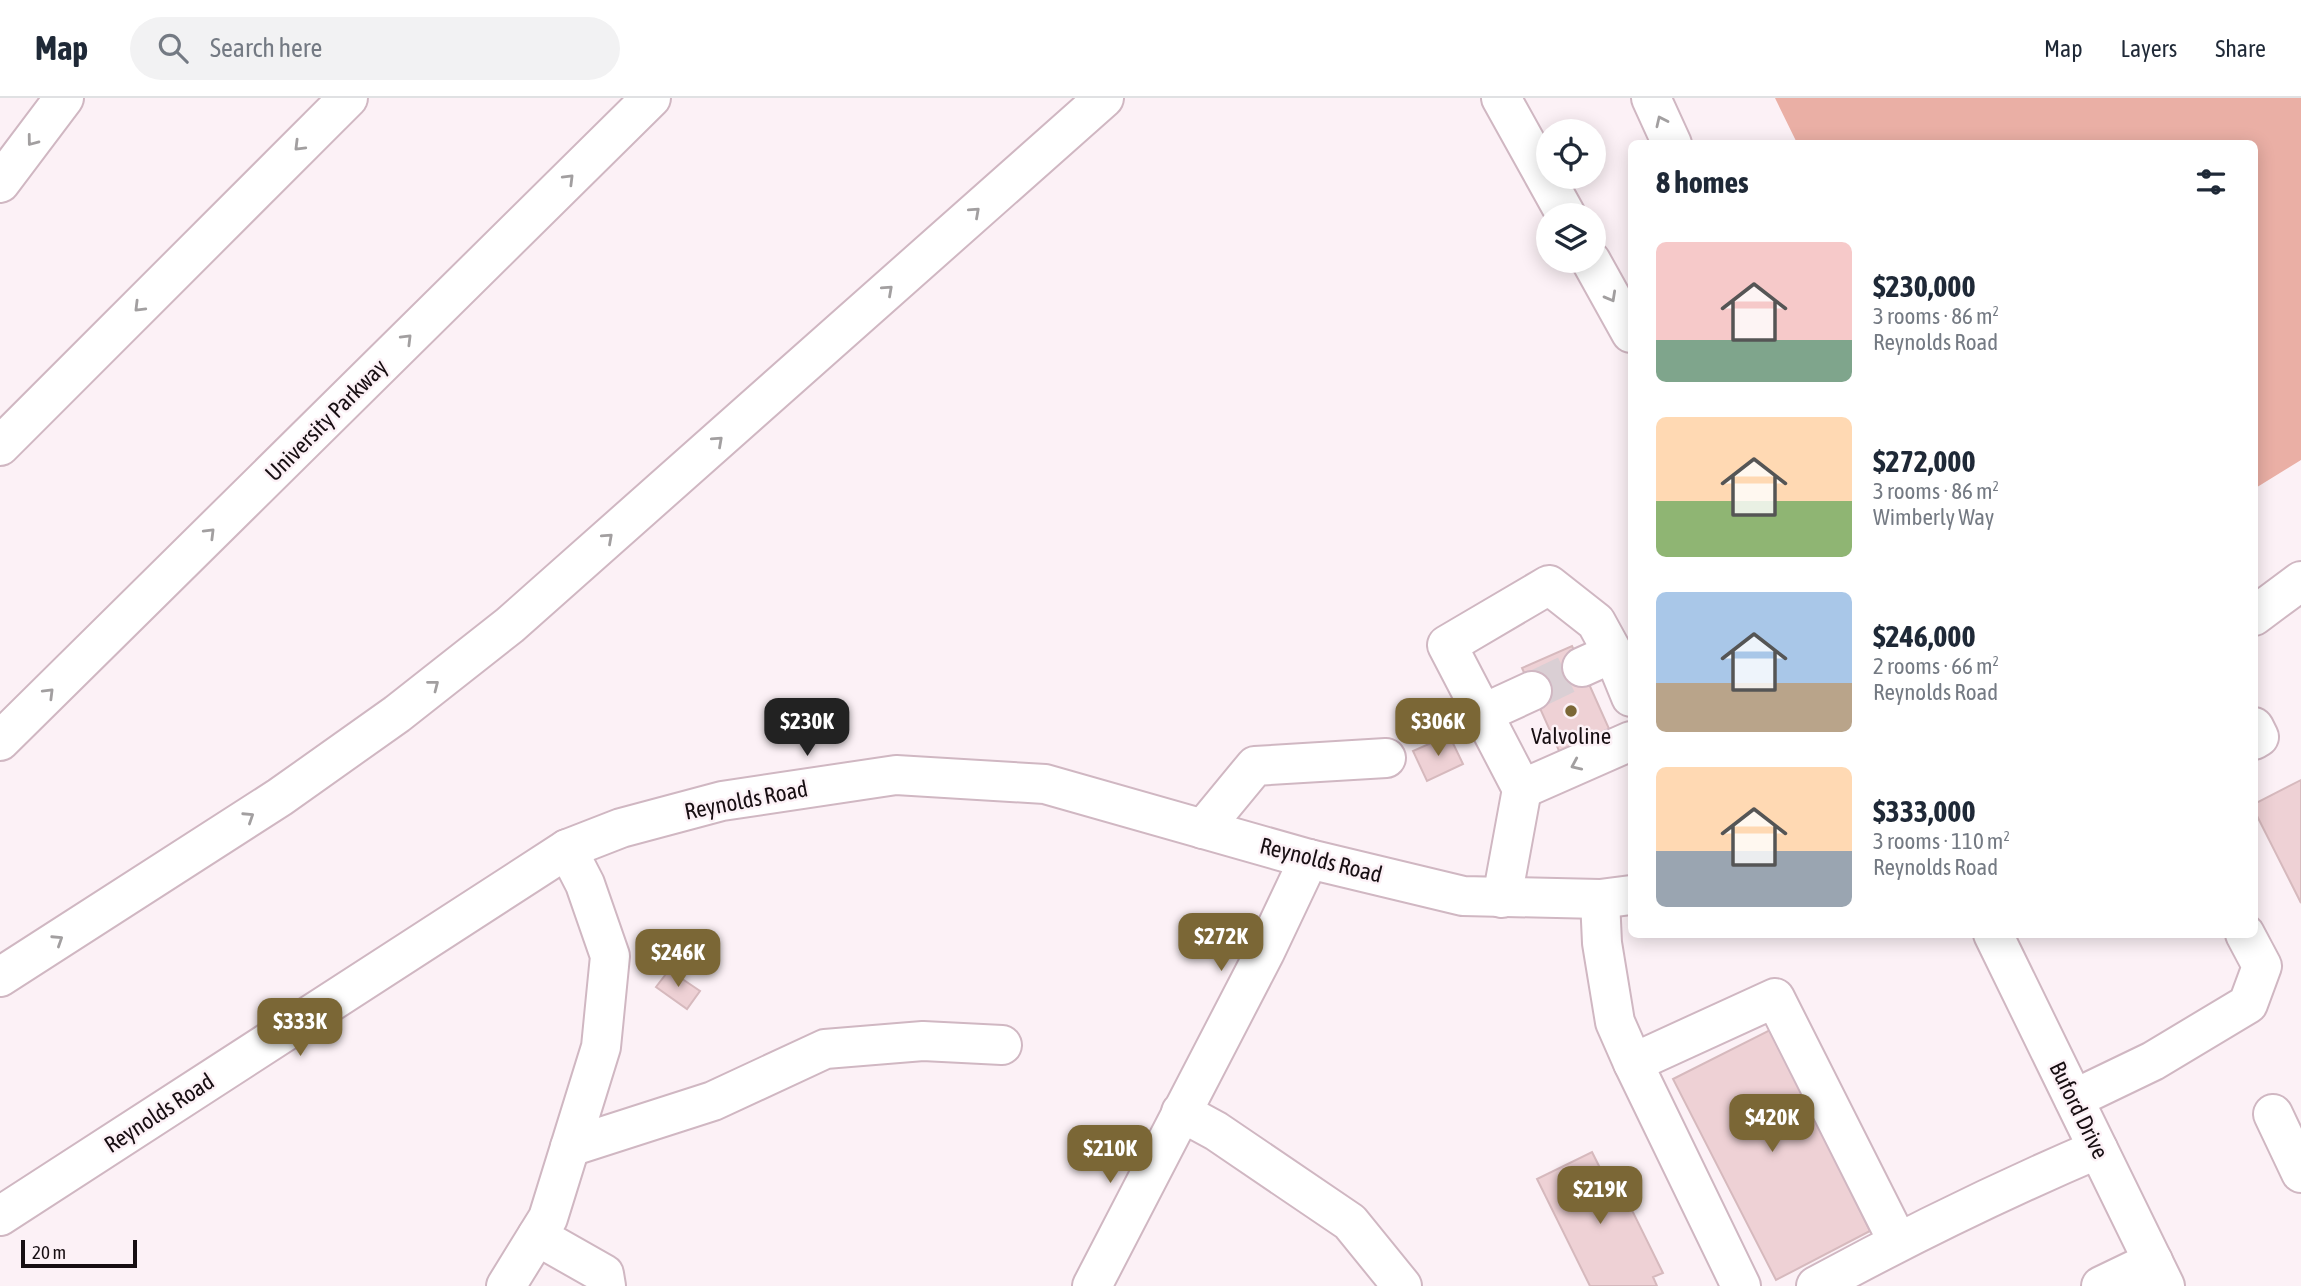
<!DOCTYPE html>
<html lang="en">
<head>
<meta charset="utf-8">
<style>
  body { margin:0; font-family:"Asap Condensed",sans-serif; background:#f2f2f3; color:#1f2937; height:100vh; display:flex; flex-direction:column; font-size:26px; white-space:nowrap }
  * { box-sizing:border-box; margin:0 }
  p { font-size:23px; color:#747a83 }
  .icon { flex:none; width:38px; height:38px; fill:none; stroke:currentColor; stroke-width:2; stroke-linecap:round; stroke-linejoin:round }
  .map { position:relative; flex:1; overflow:hidden }
  .panel { position:absolute; left:1628px; top:42px; width:630px; height:798px; display:flex; flex-direction:column; background:#fff; border-radius:10px; box-shadow:0 4px 18px #0003 }
  .panel>* { flex:none }
  .fabs { position:absolute; left:1536px; top:21px; display:grid; gap:14px }
  .fabs a { display:grid; place-items:center; width:70px; height:70px; border-radius:50%; background:#fff; box-shadow:0 4px 18px #0003; font-size:35px }
  .scale { position:absolute; left:21px; bottom:18px; width:116px; box-sizing:border-box; padding-left:7px; border:4px solid #170e12; border-top:0; font-size:19px; line-height:24px; white-space:nowrap; color:#170e12; -webkit-text-stroke:5px #fcf1f6; paint-order:stroke }
  .price { position:absolute; translate:-50% -60px; padding:0 16px; border-radius:14px; background:#7b6736; color:#fff; font-size:23px; line-height:46px; filter:drop-shadow(0 2px 4px #0008) }
  .price::after { content:''; position:absolute; left:50%; top:42px; width:21px; height:16px; margin-left:-10px; background:inherit; clip-path:polygon(0 0,100% 0,50% 100%) }
  .price.on { background:#222; color:#fff }
  ul { padding:0; list-style:none }
  li { display:flex; align-items:center; gap:21px; height:175px; padding:0 28px }
  li span { display:grid; place-items:center; flex:none; width:196px; height:140px; border-radius:10px; color:#555 }
  li>.icon { margin-inline-start:auto }
  span .icon { width:84px; height:84px; fill:#fffc; stroke-width:1 }
  li b { font-size:30px }
  h2 { display:flex; justify-content:space-between; align-items:center; height:84px; padding:0 28px; font-size:30px }
  header { display:flex; align-items:center; gap:42px; box-sizing:border-box; height:98px; padding:0 35px; background:#fff; border-bottom:2px solid #e0e1e3 }
  header strong { font-size:33px }
  nav { display:flex; gap:38px; margin-inline-start:auto; font-size:24px }
  .search { width:490px; height:63px; background:#f2f2f3; display:flex; align-items:center; gap:18px; box-sizing:border-box; padding:0 24px; border-radius:38px; color:#747a83; font-size:26px }
  .map>svg:first-child { display:block }
  .forest { fill:#eaafa5 }
  .building { fill:#eed1d5; stroke:#d6b9bd; stroke-width:2 }
  .lines { fill:none; stroke-linecap:round; stroke-linejoin:round }
  .minor-tunnel { stroke:#dacfd4; stroke-width:38; stroke-dasharray:38 19; stroke-linecap:butt }
  .minor-casing { stroke:#d0b7c2; stroke-width:42 }
  .highway-casing { stroke:#d0b7c2; stroke-width:42 }
  .minor { stroke:#fff; stroke-width:38 }
  .highway { stroke:#fff; stroke-width:38 }
  .oneway { stroke:#a29fa0 }
  .poi-dot { fill:#7b6736; stroke:#fcf1f6; stroke-width:2.5 }
  .labels { text-anchor:middle; dominant-baseline:central; stroke-width:5; stroke-linejoin:round; paint-order:stroke }
  .street-label { font-size:23px; fill:#170e12; stroke:#fcf1f6 }
  .poi-label { font-size:23px; fill:#170e12; stroke:#fcf1f6 }
</style>
</head>
<body>
<header>
<strong>Map</strong>
<div class="search"><svg class="icon" aria-label="search" viewBox="0 0 24 24"><circle cx="10" cy="10" r="6"/><path d="M15 15l6 6"/></svg>Search here</div>
<nav><a>Map</a><a>Layers</a><a>Share</a></nav>
</header>
<div class="map">
<svg width="2301" height="1188" viewBox="0 0 2301 1188">
  <rect width="100%" height="100%" fill="#fcf1f6"/>
  <!-- forest -->
  <polygon class="forest" points="1775,0 2301,0 2301,362 2254,391 2254,46 1797,45"/>
  <!-- building -->
  <g class="building">
    <polygon points="1572,548 1610,633 1560,655 1522,570"/>
    <polygon points="1439,604 1452,629 1418,645 1406,620"/>
    <polygon points="1449,637 1463,666 1427,683 1413,653"/>
    <polygon points="2301,682 2301,805 2254,712 2254,706"/>
    <polygon points="669,872 700,893 687,911 656,889"/>
    <polygon points="1772,931 1870,1133 1776,1182 1673,981"/>
    <polygon points="1592,1054 1615,1100 1624,1096 1663,1175 1653,1179 1657,1188 1590,1188 1537,1081"/>
  </g>
  <g class="lines">
    <!-- minor-tunnel -->
    <polyline class="minor-tunnel" points="1532,593 1582,569"/>
    <defs>
      <g id="minor">
        <polyline points="2254,518 2301,483"/>
        <polyline points="1582,569 1613,555 1631,599"/>
        <polyline points="1482,616 1532,593"/>
        <polyline points="2254,629 2259,639 2254,642"/>
        <polyline points="1522,691 1631,643"/>
        <polyline points="1203,731 1255,668 1386,660"/>
        <polyline points="1502,800 1522,691 1447,547 1549,487 1596,524 1613,555"/>
        <polyline points="1600,801 1602,845 1615,924 1633,965"/>
        <polyline points="2074,1001 2153,963 2248,906 2262,868 2245,836"/>
        <polyline points="1181,1014 1216,1033 1350,1124 1402,1188"/>
        <polyline points="2273,1016 2301,1075"/>
        <polyline points="570,1049 713,1003 825,951 923,943 1002,947"/>
        <polyline points="0,1118 567,751 621,730 722,703 896,677 1045,686 1309,761 1463,798 1600,801 1631,797"/>
        <polyline points="537,1138 604,1176 606,1188"/>
        <polyline points="506,1188 548,1120 601,949 610,858 585,786 567,751"/>
        <polyline points="1092,1188 1265,854 1309,761"/>
        <polyline points="1741,1188 1633,965 1775,900 1898,1144"/>
        <path d="M 1816,1188 C 1908,1138 2002,1092 2098,1051"/>
        <polyline points="2101,1188 2153,1163"/>
      </g>
      <g id="highway">
        <polyline points="1501,0 1566,117"/>
        <polyline points="1651,0 1672,46"/>
        <polyline points="0,85 64,0"/>
        <polyline points="1591,163 1631,235"/>
        <polyline points="0,348 348,0"/>
        <polyline points="0,643 651,0"/>
        <polyline points="1993,836 2165,1188"/>
        <polyline points="0,879 280,699 397,616 510,527 1104,0"/>
      </g>
    </defs>
    <!-- minor casing -->
    <use href="#minor" class="minor-casing"/>
    <!-- highway casing -->
    <use href="#highway" class="highway-casing"/>
    <!-- minor -->
    <use href="#minor" class="minor"/>
    <!-- highway -->
    <use href="#highway" class="highway"/>
  </g>
  <!-- one-way arrows -->
  <defs><path id="oneway-chevron" d="M-2-3.5L2.5 0L-2 3.5" fill="none" stroke-width="1.6" stroke-linecap="round" stroke-linejoin="round" transform="scale(1.75)"/></defs>
  <g class="oneway">
    <use href="#oneway-chevron" transform="translate(1661 23) rotate(-115)"/>
    <use href="#oneway-chevron" transform="translate(32 43) rotate(127)"/>
    <use href="#oneway-chevron" transform="translate(299 48) rotate(135)"/>
    <use href="#oneway-chevron" transform="translate(569 81) rotate(-45)"/>
    <use href="#oneway-chevron" transform="translate(975 114) rotate(-42)"/>
    <use href="#oneway-chevron" transform="translate(888 192) rotate(-42)"/>
    <use href="#oneway-chevron" transform="translate(1611 199) rotate(61)"/>
    <use href="#oneway-chevron" transform="translate(139 209) rotate(135)"/>
    <use href="#oneway-chevron" transform="translate(407 241) rotate(-45)"/>
    <use href="#oneway-chevron" transform="translate(718 343) rotate(-42)"/>
    <use href="#oneway-chevron" transform="translate(210 435) rotate(-45)"/>
    <use href="#oneway-chevron" transform="translate(608 440) rotate(-42)"/>
    <use href="#oneway-chevron" transform="translate(434 587) rotate(-38)"/>
    <use href="#oneway-chevron" transform="translate(49 595) rotate(-45)"/>
    <use href="#oneway-chevron" transform="translate(1576 667) rotate(156)"/>
    <use href="#oneway-chevron" transform="translate(249 719) rotate(-33)"/>
    <use href="#oneway-chevron" transform="translate(58 842) rotate(-33)"/>
  </g>
  <!-- markers -->
  <circle class="poi-dot" cx="1571" cy="613" r="7"/>
  <g class="labels">
    <!-- street labels -->
    <g class="street-label">
      <text transform="translate(326 322) rotate(-45)">University Parkway</text>
      <text transform="translate(746 702) rotate(-11)">Reynolds Road</text>
      <text transform="translate(1321 762) rotate(14)">Reynolds Road</text>
      <text transform="translate(2079 1012) rotate(64)">Buford Drive</text>
      <text transform="translate(159 1015) rotate(-33)">Reynolds Road</text>
    </g>
    <!-- poi labels -->
    <g class="poi-label">
      <text x="1571" y="638">Valvoline</text>
    </g>
  </g>
</svg>
<div class="fabs">
<a><svg class="icon" aria-label="locate" viewBox="0 0 24 24"><circle cx="12" cy="12" r="6"/><path d="M12 2v4M12 18v4M2 12h4M18 12h4"/></svg></a>
<a><svg class="icon" aria-label="layers" viewBox="0 0 24 24"><path d="M12 4l9 5-9 5-9-5zM3 14l9 5 9-5"/></svg></a>
</div>
<div class="scale">20 m</div>
<b class="price on" style="left:807px;top:660px">$230K</b>
<b class="price" style="left:1438px;top:660px">$306K</b>
<b class="price" style="left:1221px;top:875px">$272K</b>
<b class="price" style="left:678px;top:891px">$246K</b>
<b class="price" style="left:300px;top:960px">$333K</b>
<b class="price" style="left:1772px;top:1056px">$420K</b>
<b class="price" style="left:1110px;top:1087px">$210K</b>
<b class="price" style="left:1600px;top:1128px">$219K</b>
<section class="panel">
<h2>8 homes<svg class="icon" aria-label="filters" viewBox="0 0 24 24"><path d="M4 7h16M4 17h16"/><circle cx="9" cy="7" r="2"/><circle cx="15" cy="17" r="2"/></svg></h2>
<ul>
<li><span style="background:linear-gradient(#f6c9c9 70%,#7fa58c 0)"><svg class="icon" aria-label="home" viewBox="0 0 24 24"><path d="M3 11l9-7 9 7M6 9v11h12V9"/></svg></span><div><b>$230,000</b><p>3 rooms · 86 m²</p><p>Reynolds Road</p></div></li>
<li><span style="background:linear-gradient(#ffd9b3 60%,#8fb573 0)"><svg class="icon" aria-label="home" viewBox="0 0 24 24"><path d="M3 11l9-7 9 7M6 9v11h12V9"/></svg></span><div><b>$272,000</b><p>3 rooms · 86 m²</p><p>Wimberly Way</p></div></li>
<li><span style="background:linear-gradient(#a9c7e8 65%,#b9a48a 0)"><svg class="icon" aria-label="home" viewBox="0 0 24 24"><path d="M3 11l9-7 9 7M6 9v11h12V9"/></svg></span><div><b>$246,000</b><p>2 rooms · 66 m²</p><p>Reynolds Road</p></div></li>
<li><span style="background:linear-gradient(#ffd9b3 60%,#9aa5b1 0)"><svg class="icon" aria-label="home" viewBox="0 0 24 24"><path d="M3 11l9-7 9 7M6 9v11h12V9"/></svg></span><div><b>$333,000</b><p>3 rooms · 110 m²</p><p>Reynolds Road</p></div></li>
</ul>
</section>
</div>
</body>
</html>
